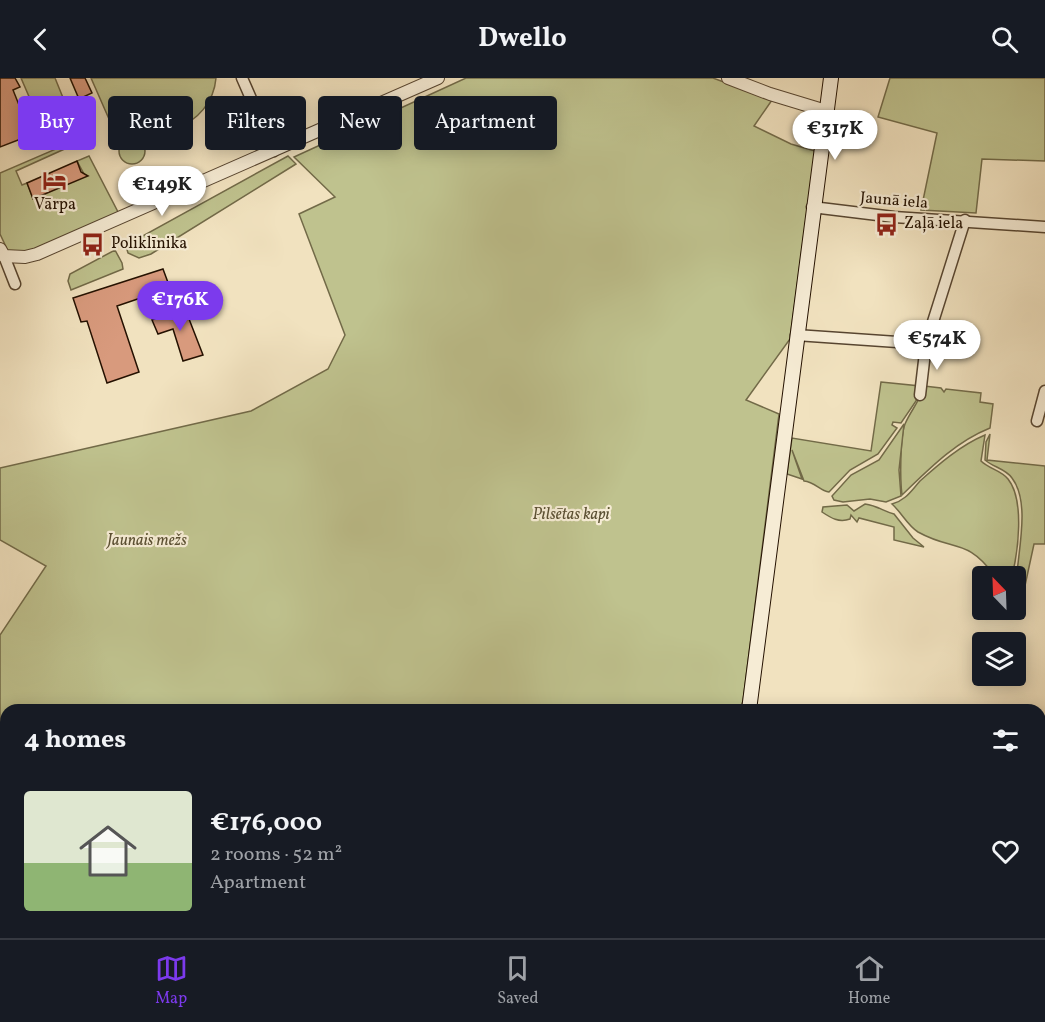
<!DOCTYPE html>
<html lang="en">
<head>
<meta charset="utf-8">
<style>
  body { margin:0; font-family:Vollkorn,serif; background:#20242c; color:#f1f3f6; height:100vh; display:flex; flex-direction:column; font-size:22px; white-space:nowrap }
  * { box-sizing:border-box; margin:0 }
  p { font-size:20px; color:#9ea1a6 }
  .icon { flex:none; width:33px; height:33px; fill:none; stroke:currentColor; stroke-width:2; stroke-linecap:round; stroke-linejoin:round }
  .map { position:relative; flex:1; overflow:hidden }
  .drawer { position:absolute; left:0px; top:626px; width:1046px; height:236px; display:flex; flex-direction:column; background:#171b24; border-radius:18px 18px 0 0; box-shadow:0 3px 15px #0003 }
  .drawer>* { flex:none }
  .top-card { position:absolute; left:18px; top:18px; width:600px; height:54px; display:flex; gap:12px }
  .needle { width:39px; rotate:337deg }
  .fabs { position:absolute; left:972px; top:488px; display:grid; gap:12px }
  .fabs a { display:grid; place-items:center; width:54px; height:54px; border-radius:6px; background:#171b24; box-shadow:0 3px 15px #0003; font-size:30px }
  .price { position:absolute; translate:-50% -51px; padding:0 14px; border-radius:21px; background:#fff; color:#222; font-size:20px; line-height:39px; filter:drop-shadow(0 2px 3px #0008) }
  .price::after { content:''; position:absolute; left:50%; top:36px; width:18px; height:14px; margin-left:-9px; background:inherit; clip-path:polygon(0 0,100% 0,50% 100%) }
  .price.selected { background:#7c3aed; color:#fff }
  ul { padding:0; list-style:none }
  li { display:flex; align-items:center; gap:18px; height:150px; padding:0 24px }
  li span { display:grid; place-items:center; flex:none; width:168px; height:120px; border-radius:6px; color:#555 }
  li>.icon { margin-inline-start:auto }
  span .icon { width:72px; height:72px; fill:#fffc; stroke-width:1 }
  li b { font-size:26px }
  h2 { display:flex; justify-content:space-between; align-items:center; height:72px; padding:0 24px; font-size:26px }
  .tag { padding:0 21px; border-radius:6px; background:#171b24; box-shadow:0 3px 15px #0003; font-size:21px; line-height:54px }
  .tag.selected { background:#7c3aed; color:#fff }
  header { display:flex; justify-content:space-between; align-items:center; height:78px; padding:0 24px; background:#171b24; font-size:27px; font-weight:700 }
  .dock { display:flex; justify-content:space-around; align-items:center; height:84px; border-top:2px solid #363941; background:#171b24; font-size:16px; color:#9ea1a6 }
  .dock a { display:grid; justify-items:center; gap:3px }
  .dock .selected { color:#7c3aed }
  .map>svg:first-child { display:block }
  .green { fill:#bfc28e; stroke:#726a48; stroke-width:1.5 }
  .building { fill:#d89a7d; stroke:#241101; stroke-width:1.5 }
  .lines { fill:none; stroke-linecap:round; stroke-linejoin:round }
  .minor-casing { stroke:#574530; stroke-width:13 }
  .tertiary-casing { stroke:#574530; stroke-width:14 }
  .secondary-casing { stroke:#241101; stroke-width:16 }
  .minor { stroke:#f6ecd5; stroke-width:10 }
  .tertiary { stroke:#f6ecd5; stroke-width:12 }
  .secondary { stroke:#f6ecd5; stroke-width:14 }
  .labels { text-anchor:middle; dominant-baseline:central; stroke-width:4.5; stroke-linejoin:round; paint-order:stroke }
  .street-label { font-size:16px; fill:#241101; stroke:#f6ecd5 }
  .poi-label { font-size:16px; fill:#241101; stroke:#f6ecd5; text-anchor:start }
  .park-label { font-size:16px; font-style:italic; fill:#5a4f32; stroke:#f6ecd5 }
</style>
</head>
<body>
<header><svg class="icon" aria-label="back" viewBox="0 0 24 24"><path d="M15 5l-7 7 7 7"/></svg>Dwello<svg class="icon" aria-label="search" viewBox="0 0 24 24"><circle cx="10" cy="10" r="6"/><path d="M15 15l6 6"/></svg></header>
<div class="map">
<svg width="1045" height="860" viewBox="0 0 1045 860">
  <rect width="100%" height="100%" fill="#f1e2bf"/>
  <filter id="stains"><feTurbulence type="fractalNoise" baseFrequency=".00333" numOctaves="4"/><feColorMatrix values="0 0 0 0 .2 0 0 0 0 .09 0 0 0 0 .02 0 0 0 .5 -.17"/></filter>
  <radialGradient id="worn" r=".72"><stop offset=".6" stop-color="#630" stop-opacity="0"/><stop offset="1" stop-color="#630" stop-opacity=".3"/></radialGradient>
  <!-- green -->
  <g class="green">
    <polygon points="21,0 55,0 68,32 40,44"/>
    <path d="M 91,0 L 216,0 C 212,49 149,72 114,38 L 109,41 Z"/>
    <polygon points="466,0 713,0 772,22 754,48 791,66 815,73 790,261 746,322 779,336 743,623 740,631 6,632 6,855 725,855 726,860 0,860 0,557 46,488 0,462 0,390 251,333 328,291 345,257 299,136 335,119 294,79"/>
    <polygon points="890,0 1045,0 1045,83 982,81 976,135 921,132 937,55 878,39"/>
    <polygon points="77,56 80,64 16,93 22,107 27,105 33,120 84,96 77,83 89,78 118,134 116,137 24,175 8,173 0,156 0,95 63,68 69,61"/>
    <circle cx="132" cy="73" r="13"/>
    <polygon points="288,78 296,86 151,176 139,180 128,175 126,168 128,166"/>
    <polygon points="115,172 122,185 123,191 71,212 68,203 70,196"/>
    <path d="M 881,304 L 920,308 L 916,323 L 901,345 L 893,344 L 892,347 L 897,350 L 878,376 L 850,392 L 829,414 C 820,413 815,404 804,403 L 792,372 L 802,401 L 787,396 L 792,360 L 871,373 Z"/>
    <path d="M 924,308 L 941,310 L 944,314 L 946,311 L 981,315 L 980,324 L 993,326 L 990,350 C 955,364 929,391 902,417 C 900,402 900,359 905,346 C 911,332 920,323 924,308 Z"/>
    <polygon points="904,346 899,392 901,418 886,424 870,421 843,424 834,422 832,418 851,397 879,382"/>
    <path d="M 990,356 L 987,382 L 1045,388 L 1045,466 L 1034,466 L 1021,526 L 1022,532 C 1003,514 1038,434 1012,400 C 1006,391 993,389 985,382 L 986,364 Z"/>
    <path d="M 985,357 L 981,383 C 989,391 1001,392 1008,401 C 1025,422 1018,474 1012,498 L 995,498 C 966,459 954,474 918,454 C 907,447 902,435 892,426 C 906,422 911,413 920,403 C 939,386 961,367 985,357 Z"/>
    <path d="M 865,426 C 878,428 883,433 894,436 L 913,460 L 924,469 L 894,462 L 894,449 L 859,440 L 857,444 L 851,437 L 850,441 C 839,445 831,440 822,434 L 823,429 L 847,427 L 854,433 Z"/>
    <polygon points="1040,720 1045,721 1045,860 948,860 950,855 1040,855"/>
  </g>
  <!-- building -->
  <g class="building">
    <polygon points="0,0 15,0 20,9 13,12 31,57 0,69"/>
    <polygon points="70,0 85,0 92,15 79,21"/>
    <polygon points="77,83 81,94 88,98 33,121 27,105"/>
    <polygon points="163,191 170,210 117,228 139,294 107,305 87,243 81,244 73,220"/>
    <polygon points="184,228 203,277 183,283 173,251 158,256 152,242"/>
  </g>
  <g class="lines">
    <defs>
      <g id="minor">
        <polyline points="242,0 274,73"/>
        <polyline points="812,129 894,139 1045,149"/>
        <polyline points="4,178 15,206"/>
        <polyline points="796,257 926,266 965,142"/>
        <polyline points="920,317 926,266"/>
        <polyline points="1037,343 1045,313"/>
      </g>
      <g id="tertiary">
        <polyline points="728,0 770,16 826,33"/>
        <polyline points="0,171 4,178 25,179 37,176 438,0"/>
      </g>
      <g id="secondary">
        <polyline points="749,632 831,0"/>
        <polyline points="737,855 737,860"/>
      </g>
    </defs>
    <!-- minor casing -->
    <use href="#minor" class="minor-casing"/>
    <!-- tertiary casing -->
    <use href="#tertiary" class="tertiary-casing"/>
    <!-- secondary casing -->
    <use href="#secondary" class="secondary-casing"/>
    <!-- minor -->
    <use href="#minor" class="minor"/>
    <!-- tertiary -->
    <use href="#tertiary" class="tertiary"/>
    <!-- secondary -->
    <use href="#secondary" class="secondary"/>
  </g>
  <!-- icons -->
  <defs>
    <symbol id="hotel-bare" viewBox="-9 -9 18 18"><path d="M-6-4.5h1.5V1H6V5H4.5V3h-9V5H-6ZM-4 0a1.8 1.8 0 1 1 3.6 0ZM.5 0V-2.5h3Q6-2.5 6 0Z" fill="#8f2418" stroke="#f6ecd5" stroke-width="2.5" paint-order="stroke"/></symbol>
    <symbol id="bus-bare" viewBox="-9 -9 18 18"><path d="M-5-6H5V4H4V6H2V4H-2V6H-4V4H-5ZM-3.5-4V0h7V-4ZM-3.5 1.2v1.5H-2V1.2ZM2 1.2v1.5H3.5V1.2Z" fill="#8f2418" stroke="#f6ecd5" stroke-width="2.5" paint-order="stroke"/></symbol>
  </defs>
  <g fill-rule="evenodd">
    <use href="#hotel-bare" x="38" y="86" width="33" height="33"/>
    <use href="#bus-bare" x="870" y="130" width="33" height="33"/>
    <use href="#bus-bare" x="76" y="150" width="33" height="33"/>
  </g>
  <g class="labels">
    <!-- street labels -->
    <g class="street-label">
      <text transform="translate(894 123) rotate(5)">Jaunā iela</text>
    </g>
    <!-- poi labels -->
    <g class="poi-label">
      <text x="55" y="127" text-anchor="middle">Vārpa</text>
      <text x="904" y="146">Zaļā iela</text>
      <text x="111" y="166">Poliklīnika</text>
    </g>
    <!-- park labels -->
    <g class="park-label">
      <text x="571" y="437">Pilsētas kapi</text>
      <text x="147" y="463">Jaunais mežs</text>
    </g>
  </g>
  <rect width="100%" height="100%" filter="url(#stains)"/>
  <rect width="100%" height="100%" fill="url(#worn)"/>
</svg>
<div class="fabs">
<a><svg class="needle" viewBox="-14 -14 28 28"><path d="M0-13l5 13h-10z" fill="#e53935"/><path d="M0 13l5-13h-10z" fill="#9ea1a6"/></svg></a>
<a><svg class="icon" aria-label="layers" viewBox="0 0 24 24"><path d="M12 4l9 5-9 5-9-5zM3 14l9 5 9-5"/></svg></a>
</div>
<b class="price" style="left:835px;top:83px">€317K</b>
<b class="price" style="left:162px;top:139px">€149K</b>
<b class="price selected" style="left:180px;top:254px">€176K</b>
<b class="price" style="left:937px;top:293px">€574K</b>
<div class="top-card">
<a class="tag selected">Buy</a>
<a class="tag">Rent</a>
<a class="tag">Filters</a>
<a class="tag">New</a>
<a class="tag">Apartment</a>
</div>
<section class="drawer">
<h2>4 homes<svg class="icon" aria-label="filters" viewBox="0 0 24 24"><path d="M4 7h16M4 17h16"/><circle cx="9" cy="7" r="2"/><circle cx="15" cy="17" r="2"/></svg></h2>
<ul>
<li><span style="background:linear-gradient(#dfe7d0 60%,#8fb573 0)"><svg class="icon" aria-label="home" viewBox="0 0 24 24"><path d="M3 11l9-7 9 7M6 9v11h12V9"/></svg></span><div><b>€176,000</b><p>2 rooms · 52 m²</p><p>Apartment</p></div><svg class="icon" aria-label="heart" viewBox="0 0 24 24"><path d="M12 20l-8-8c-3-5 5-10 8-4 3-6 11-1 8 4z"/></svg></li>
</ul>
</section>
</div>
<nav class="dock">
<a class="selected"><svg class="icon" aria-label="map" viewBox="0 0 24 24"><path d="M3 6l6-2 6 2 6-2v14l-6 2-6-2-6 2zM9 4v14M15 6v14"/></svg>Map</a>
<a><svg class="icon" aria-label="saved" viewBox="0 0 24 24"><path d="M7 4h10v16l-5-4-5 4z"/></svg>Saved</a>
<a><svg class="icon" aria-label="home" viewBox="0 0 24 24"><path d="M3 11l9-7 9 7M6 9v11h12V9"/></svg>Home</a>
</nav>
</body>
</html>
